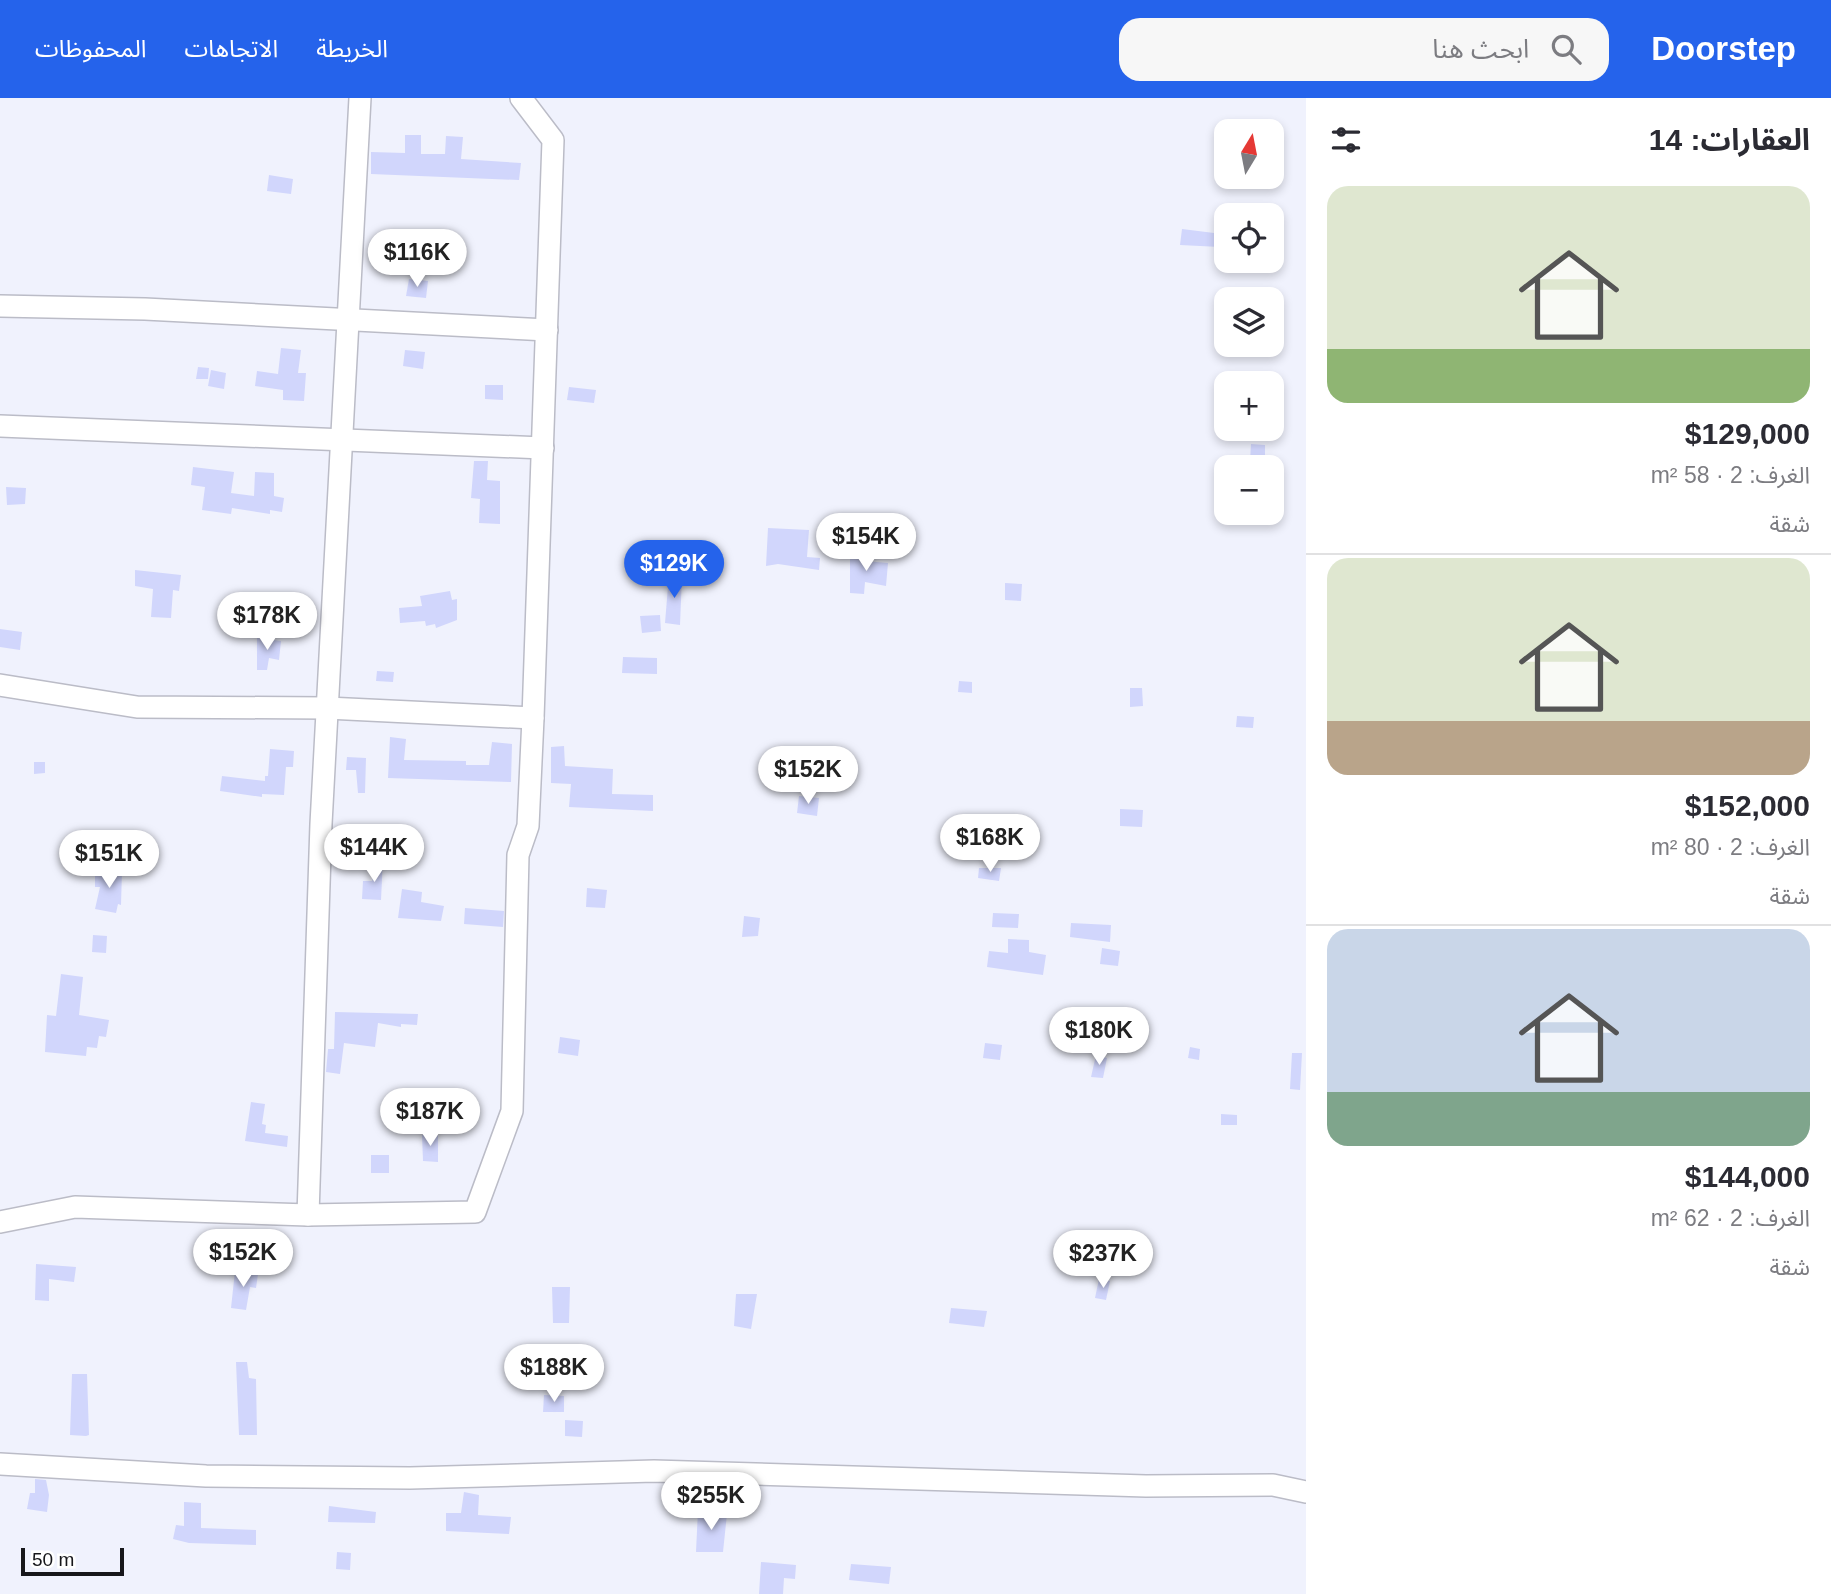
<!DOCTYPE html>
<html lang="ar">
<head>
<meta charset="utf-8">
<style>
  body { margin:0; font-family:Arial,"Noto Sans Arabic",sans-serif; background:#f7f7f7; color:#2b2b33; direction:rtl; height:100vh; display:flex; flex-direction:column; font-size:26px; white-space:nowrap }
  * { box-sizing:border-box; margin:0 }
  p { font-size:23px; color:#7c7c81 }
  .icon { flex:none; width:38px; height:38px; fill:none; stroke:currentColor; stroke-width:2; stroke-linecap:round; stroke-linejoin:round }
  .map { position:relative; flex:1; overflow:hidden; direction:ltr }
  .details { display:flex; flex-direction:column; background:#fff; width:525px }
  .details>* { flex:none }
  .needle { width:46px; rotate:10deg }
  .fabs { position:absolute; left:1214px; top:21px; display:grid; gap:14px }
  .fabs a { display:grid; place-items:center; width:70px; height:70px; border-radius:14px; background:#fff; box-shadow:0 4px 10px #0003; font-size:35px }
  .scale { position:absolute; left:21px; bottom:18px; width:103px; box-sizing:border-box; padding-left:7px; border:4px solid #17171b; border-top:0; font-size:19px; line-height:24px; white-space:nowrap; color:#17171b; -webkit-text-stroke:5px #fff; paint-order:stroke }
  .price { position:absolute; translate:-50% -60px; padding:0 16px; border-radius:24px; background:#fff; color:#222; font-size:23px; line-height:46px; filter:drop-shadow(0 2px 4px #0008) }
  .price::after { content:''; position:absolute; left:50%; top:42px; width:21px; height:16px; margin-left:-10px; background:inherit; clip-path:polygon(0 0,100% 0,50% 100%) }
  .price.current { background:#2563eb; color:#fff }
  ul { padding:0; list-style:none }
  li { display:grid; align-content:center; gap:14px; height:371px; padding:0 21px }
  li+li { border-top:2px solid #e1e1e2 }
  li span { display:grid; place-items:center; height:217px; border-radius:21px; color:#555 }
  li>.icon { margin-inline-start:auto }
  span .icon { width:126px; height:126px; fill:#fffc; stroke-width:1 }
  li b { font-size:30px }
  h2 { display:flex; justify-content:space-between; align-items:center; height:84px; padding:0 21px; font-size:30px }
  header { display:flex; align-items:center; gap:42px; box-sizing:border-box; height:98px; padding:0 35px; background:#2563eb; color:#fff }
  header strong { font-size:33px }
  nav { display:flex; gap:38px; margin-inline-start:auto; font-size:24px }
  .search { width:490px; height:63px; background:#f7f7f7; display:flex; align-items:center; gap:18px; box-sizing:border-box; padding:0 24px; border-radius:21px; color:#7c7c81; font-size:26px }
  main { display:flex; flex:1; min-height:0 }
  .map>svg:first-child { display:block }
  .building { fill:#d1d6fc }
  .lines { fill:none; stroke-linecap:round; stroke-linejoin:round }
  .minor-casing { stroke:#bbbcc7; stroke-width:24 }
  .minor { stroke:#fff; stroke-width:21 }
</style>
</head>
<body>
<header>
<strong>Doorstep</strong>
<div class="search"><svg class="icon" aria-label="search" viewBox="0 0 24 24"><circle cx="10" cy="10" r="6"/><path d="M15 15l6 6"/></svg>ابحث هنا</div>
<nav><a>الخريطة</a><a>الاتجاهات</a><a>المحفوظات</a></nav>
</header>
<main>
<section class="details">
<h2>العقارات: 14<svg class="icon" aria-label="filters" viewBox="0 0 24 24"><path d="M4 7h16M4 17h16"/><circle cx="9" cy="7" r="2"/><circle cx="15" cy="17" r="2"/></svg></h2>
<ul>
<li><span style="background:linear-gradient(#dfe7d0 75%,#8fb573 0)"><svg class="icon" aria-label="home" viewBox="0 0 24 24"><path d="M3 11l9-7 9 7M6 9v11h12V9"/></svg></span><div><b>$129,000</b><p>الغرف: 2 · 58 m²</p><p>شقة</p></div></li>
<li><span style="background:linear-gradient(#dfe7d0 75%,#b9a48a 0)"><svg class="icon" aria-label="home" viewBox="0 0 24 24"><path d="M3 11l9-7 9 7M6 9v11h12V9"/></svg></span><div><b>$152,000</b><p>الغرف: 2 · 80 m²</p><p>شقة</p></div></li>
<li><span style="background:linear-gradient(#c9d6e8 75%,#7fa58c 0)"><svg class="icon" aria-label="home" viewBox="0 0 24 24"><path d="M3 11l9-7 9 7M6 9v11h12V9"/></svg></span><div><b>$144,000</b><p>الغرف: 2 · 62 m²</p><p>شقة</p></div></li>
</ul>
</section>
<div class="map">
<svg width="1306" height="1496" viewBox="0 0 1306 1496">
  <rect width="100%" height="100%" fill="#f0f2fd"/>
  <!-- building -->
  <g class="building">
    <polygon points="405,37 421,37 421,56 445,56 446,38 463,39 461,61 521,65 519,82 371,76 371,54 405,55"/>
    <polygon points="269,77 293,81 291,96 267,93"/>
    <polygon points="1182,131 1222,136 1220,149 1180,147"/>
    <polygon points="408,159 420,159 419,176 407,175"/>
    <polygon points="409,181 428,183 426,200 406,198"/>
    <polygon points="281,250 301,252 298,275 306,275 304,303 283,302 283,292 255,288 257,273 278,276"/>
    <polygon points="405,252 425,254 423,271 403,268"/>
    <polygon points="198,269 209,270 208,281 196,281"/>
    <polygon points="211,272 226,275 224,291 208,288"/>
    <polygon points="485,287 503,287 503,302 485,301"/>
    <polygon points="569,289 596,292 594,305 567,302"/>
    <polygon points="1251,346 1265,347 1265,364 1250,363"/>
    <polygon points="474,363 488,363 487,382 500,383 500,426 479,425 480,401 471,400"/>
    <polygon points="193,369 234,374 231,395 254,398 255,374 274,375 274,398 284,400 282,414 270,412 270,416 232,410 231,416 202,412 205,389 191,387"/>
    <polygon points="6,389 26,390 25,406 7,407"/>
    <polygon points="768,430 809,432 807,459 820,460 819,472 778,466 766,468"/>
    <polygon points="850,456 865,456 865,463 888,465 886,488 865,484 864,496 850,495"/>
    <polygon points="135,472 181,477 179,493 173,492 171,520 151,519 153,491 135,488"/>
    <polygon points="669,476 682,478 680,527 665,525"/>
    <polygon points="1005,485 1022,486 1021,503 1005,502"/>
    <polygon points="450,493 452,502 457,501 457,522 436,530 435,526 426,528 425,523 400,525 399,510 422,508 420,498"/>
    <polygon points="660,517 661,533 642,535 640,518"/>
    <polygon points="0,531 22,534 20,552 0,549"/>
    <polygon points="257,540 281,543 279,562 269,560 267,572 257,572"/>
    <polygon points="623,559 657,560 657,576 622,575"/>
    <polygon points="377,573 394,574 393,584 376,583"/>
    <polygon points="959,583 972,584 972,595 958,594"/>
    <polygon points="1130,590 1142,590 1143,608 1130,609"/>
    <polygon points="1237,618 1254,619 1253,630 1236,629"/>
    <polygon points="390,639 406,641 404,662 466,663 466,667 489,667 492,644 512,646 511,684 388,680"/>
    <polygon points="564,648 565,668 613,671 612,696 653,697 653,713 569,709 571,686 551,685 551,649"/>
    <polygon points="270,651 294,653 293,669 286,669 284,697 262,696 262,699 220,693 222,678 265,683 265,678 268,678"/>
    <polygon points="347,659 366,660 365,695 358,695 356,672 346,672"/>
    <polygon points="34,664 45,664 45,675 34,676"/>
    <polygon points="799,698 819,700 817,718 797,715"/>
    <polygon points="1120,711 1143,712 1142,729 1120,728"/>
    <polygon points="378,759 383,760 381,802 362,801 363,783 372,783"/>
    <polygon points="979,770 1001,770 999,783 978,780"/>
    <polygon points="95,773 122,773 121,807 118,806 116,815 95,811 100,789 95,789"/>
    <polygon points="587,790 607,792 605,810 586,809"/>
    <polygon points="402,791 422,794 421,804 444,808 441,823 398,820"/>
    <polygon points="465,810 504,813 503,829 464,826"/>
    <polygon points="993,815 1019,816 1018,830 992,829"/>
    <polygon points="744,818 760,820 758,838 742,839"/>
    <polygon points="1071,825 1111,827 1110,844 1070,839"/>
    <polygon points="93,837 107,838 106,855 92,854"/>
    <polygon points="1008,841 1029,842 1029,854 1046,857 1043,877 987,869 989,853 1008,855"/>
    <polygon points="1102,850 1120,853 1118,868 1100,866"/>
    <polygon points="61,876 83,879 79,917 109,922 106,939 99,938 97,950 87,949 86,958 45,954 47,917 56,918"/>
    <polygon points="1090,909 1108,911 1107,927 1089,925"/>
    <polygon points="335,914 418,916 417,927 401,926 401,929 378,925 375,949 344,945 340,976 326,974 328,951 334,951"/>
    <polygon points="560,939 580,942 578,958 558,955"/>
    <polygon points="985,945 1002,947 1000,962 983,960"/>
    <polygon points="1190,949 1200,951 1199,962 1188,960"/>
    <polygon points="1292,955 1302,955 1300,992 1290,991"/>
    <polygon points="1096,957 1107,960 1103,980 1091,979"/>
    <polygon points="251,1004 265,1006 262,1026 266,1027 265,1035 288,1038 287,1049 245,1043"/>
    <polygon points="1221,1016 1237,1017 1237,1027 1221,1027"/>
    <polygon points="422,1037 438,1037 438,1064 423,1063"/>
    <rect x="371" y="1057" width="18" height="18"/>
    <polygon points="36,1166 76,1169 74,1184 49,1181 49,1203 35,1202"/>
    <polygon points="235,1173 258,1176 256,1190 250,1189 246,1212 231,1210"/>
    <polygon points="1099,1181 1110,1183 1106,1202 1095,1200"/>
    <polygon points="552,1189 570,1189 569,1225 553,1225"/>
    <polygon points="736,1196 757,1196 751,1231 734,1228"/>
    <polygon points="951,1210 987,1213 984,1229 949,1225"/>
    <polygon points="236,1264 247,1264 249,1280 256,1281 257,1337 239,1337"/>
    <polygon points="72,1276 87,1276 89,1337 86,1338 70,1337"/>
    <polygon points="544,1297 564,1298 564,1314 543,1314"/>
    <polygon points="565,1322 583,1323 582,1339 565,1338"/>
    <polygon points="35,1381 46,1382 49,1397 47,1414 27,1411 30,1395 35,1395"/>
    <polygon points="464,1394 479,1397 478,1417 511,1419 509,1436 446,1433 446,1415 461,1415"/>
    <polygon points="184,1404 201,1405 201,1430 256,1432 256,1447 189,1445 173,1441 176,1427 184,1428"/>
    <polygon points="329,1408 376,1414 375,1425 328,1424"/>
    <polygon points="698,1412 727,1416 723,1454 696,1454"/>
    <polygon points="337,1454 351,1455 350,1472 336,1471"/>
    <polygon points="761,1464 796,1467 795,1481 784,1480 783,1496 759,1496"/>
    <polygon points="851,1466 891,1469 889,1486 849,1482"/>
  </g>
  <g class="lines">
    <defs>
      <g id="minor">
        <polyline points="0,208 145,211 547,232"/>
        <polyline points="0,328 543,350"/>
        <polyline points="0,587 137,609 327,610 533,620 553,42 521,0"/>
        <polyline points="308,1117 475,1114 512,1013 518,757 528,728 533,620"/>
        <polyline points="0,1124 75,1109 308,1117 321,726 360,0"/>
        <polyline points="0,1366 206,1378 410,1380 654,1373 1146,1388 1273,1387 1306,1394"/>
      </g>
    </defs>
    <!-- minor casing -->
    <use href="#minor" class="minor-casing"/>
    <!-- minor -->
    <use href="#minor" class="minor"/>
  </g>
</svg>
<div class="fabs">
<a><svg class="needle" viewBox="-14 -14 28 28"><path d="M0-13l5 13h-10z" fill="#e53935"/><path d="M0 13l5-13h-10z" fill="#7c7c81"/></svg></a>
<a><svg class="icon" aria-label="locate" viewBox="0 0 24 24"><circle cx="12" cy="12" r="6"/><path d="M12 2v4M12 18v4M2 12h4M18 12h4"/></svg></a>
<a><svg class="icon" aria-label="layers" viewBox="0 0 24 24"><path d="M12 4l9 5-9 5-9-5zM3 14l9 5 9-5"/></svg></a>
<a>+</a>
<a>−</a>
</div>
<div class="scale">50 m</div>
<b class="price" style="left:417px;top:191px">$116K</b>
<b class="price" style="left:866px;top:475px">$154K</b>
<b class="price current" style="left:674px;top:502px">$129K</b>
<b class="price" style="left:267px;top:554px">$178K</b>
<b class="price" style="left:808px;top:708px">$152K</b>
<b class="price" style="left:990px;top:776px">$168K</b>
<b class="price" style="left:374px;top:786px">$144K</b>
<b class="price" style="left:109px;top:792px">$151K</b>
<b class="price" style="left:1099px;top:969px">$180K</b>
<b class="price" style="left:430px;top:1050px">$187K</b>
<b class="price" style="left:243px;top:1191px">$152K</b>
<b class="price" style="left:1103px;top:1192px">$237K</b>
<b class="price" style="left:554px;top:1306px">$188K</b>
<b class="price" style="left:711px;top:1434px">$255K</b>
</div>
</main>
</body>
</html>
